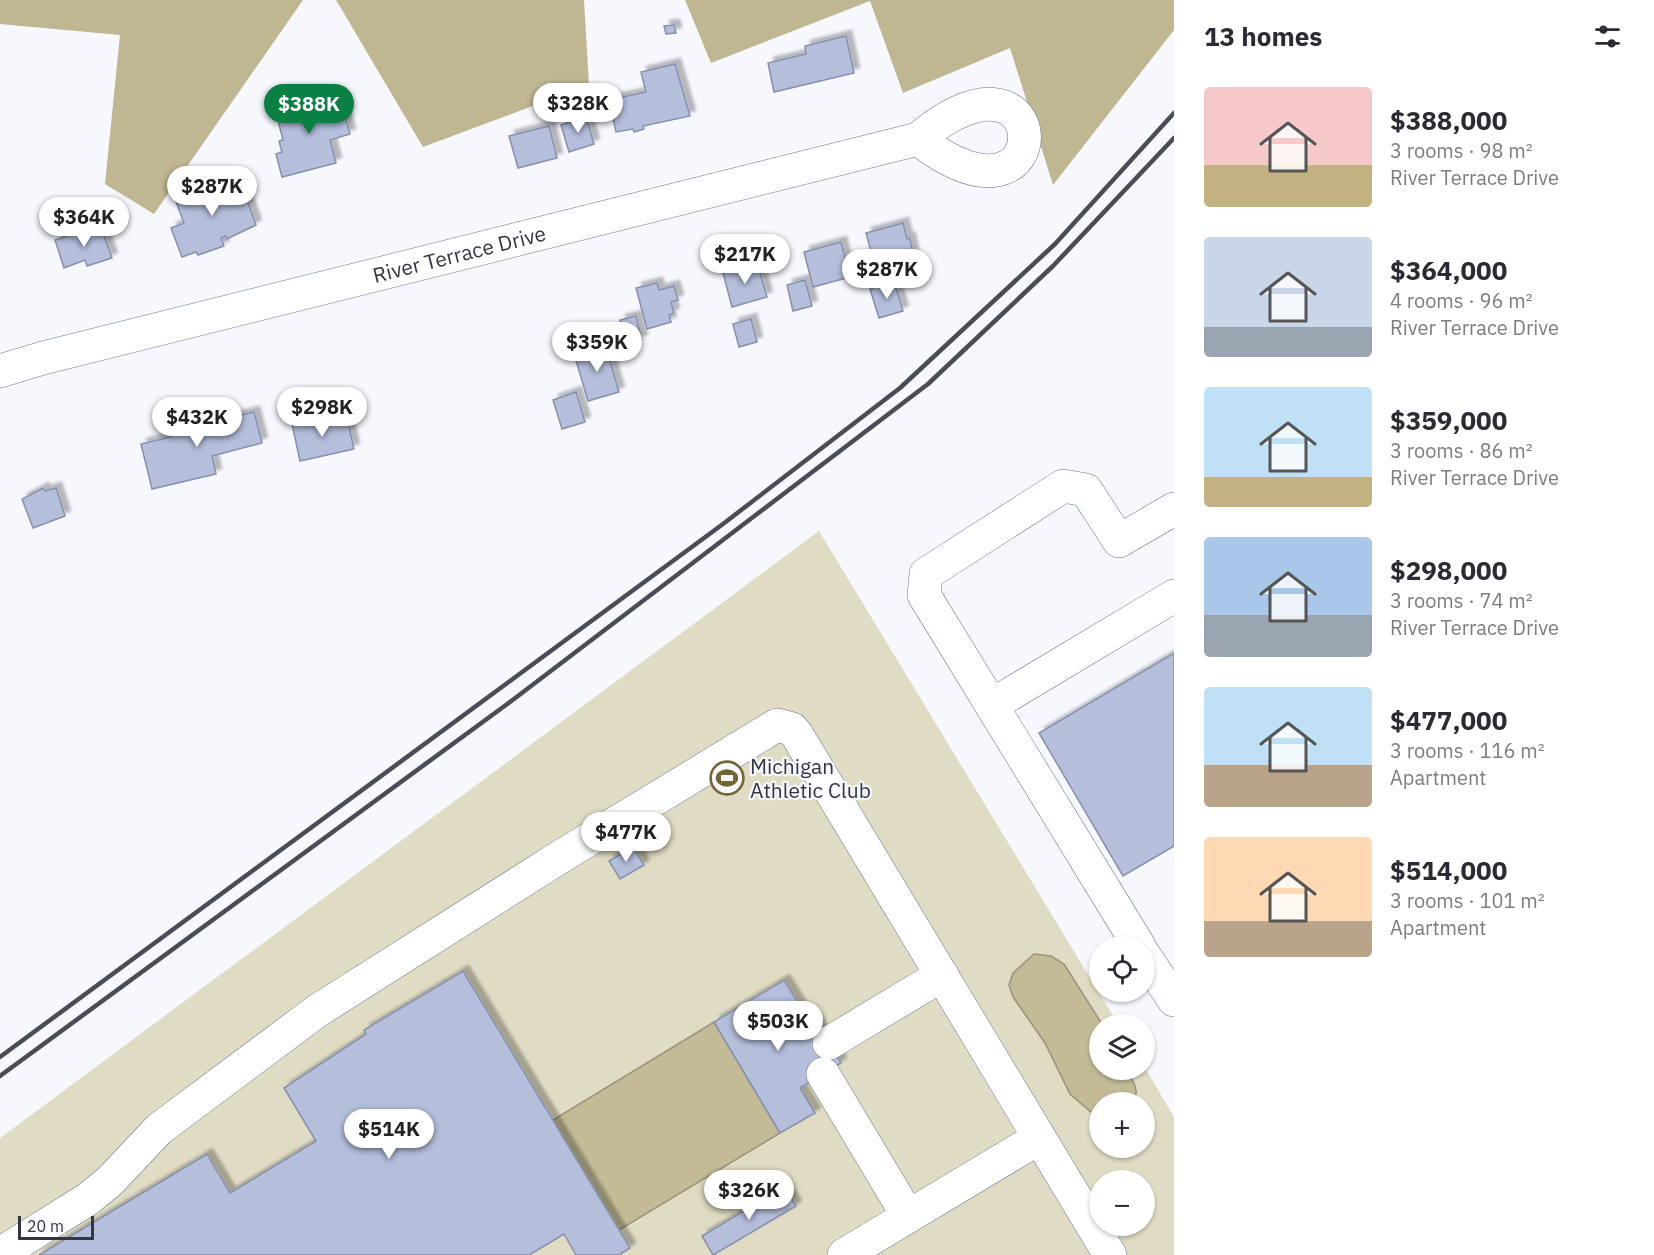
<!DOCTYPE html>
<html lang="en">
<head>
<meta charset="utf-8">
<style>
  body { margin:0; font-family:"IBM Plex Sans",sans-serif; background:#f7f7f7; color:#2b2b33; height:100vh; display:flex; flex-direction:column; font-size:22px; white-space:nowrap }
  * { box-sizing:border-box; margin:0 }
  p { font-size:20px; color:#7c7c81 }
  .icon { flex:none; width:33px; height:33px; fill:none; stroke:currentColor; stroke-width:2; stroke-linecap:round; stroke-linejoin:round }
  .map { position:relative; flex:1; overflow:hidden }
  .panel { display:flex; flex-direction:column; background:#fff; width:480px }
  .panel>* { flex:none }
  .fabs { position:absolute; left:1089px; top:936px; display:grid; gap:12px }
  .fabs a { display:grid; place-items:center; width:66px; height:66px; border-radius:50%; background:#fff; box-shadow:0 2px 4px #0004; font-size:30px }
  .scale { position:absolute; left:18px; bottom:15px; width:76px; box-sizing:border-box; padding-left:6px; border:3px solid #323642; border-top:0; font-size:16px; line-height:21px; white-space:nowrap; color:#323642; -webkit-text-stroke:4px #f6f8fe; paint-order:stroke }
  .price { position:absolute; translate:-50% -51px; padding:0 14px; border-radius:21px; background:#fff; color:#222; font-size:20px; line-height:39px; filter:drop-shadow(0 2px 3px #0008) }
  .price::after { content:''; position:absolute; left:50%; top:36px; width:18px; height:14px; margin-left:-9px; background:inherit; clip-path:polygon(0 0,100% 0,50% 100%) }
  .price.current { background:#0b8043; color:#fff }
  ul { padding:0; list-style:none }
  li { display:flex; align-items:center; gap:18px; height:150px; padding:0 30px }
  li span { display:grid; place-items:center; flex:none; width:168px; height:120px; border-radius:6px; color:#555 }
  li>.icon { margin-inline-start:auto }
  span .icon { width:72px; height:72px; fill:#fffc; stroke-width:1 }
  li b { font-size:26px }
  h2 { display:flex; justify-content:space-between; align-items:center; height:72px; padding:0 30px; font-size:26px }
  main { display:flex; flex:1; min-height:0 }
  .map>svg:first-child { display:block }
  .green { fill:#e0dbc3; fill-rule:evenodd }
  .forest { fill:#bfb792 }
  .water { fill:#c3bb96; stroke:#98937d; stroke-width:1.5 }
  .building { fill:#b5bfdc; stroke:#8690ac; stroke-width:1.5; filter:url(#shadow) }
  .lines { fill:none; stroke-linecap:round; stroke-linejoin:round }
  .minor-casing { stroke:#6b758f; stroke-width:34 }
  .minor { stroke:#fff; stroke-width:33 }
  .rail { stroke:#494d58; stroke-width:4.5 }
  .labels { text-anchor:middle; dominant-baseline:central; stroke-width:4.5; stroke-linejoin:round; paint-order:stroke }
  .street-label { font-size:21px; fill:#323642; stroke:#f6f8fe }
  .poi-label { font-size:21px; fill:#323642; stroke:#f6f8fe; text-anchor:start }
</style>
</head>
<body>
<main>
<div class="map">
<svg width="1174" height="1255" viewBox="0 0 1174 1255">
  <defs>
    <filter id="shadow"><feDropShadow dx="5.5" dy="-5.5" stdDeviation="1.5" flood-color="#0004"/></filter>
  </defs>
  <rect width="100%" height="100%" fill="#f6f8fe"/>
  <!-- green -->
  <path class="green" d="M 819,531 L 1118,1024 L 1100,1024 L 1100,1070 L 1145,1068 L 1174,1117 L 1174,1255 L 0,1255 L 0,1138 ZM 1100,1102 L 1144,1102 L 1144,1148 L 1100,1148 ZM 1100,1180 L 1144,1180 L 1144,1226 L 1100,1226 Z"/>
  <!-- forest -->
  <g class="forest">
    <polygon points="0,0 303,0 154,214 105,184 120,35 0,24"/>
    <polygon points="336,0 584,0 589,85 423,147"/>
    <polygon points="685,0 1174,0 1174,30 1053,185 1010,48 903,93 870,1 711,63"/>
  </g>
  <!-- water -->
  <g class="water">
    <path d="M 1034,954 L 1051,956 L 1064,964 L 1102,1024 L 1100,1024 L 1100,1070 L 1126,1070 C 1132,1080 1141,1091 1133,1102 L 1100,1102 L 1099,1119 L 1070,1094 L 1045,1043 L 1013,997 L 1009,985 L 1013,973 Z"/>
    <polygon points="714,1022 780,1133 619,1230 553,1120"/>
  </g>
  <!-- building -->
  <g class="building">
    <polygon points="674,25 676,33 666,34 664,26"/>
    <polygon points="846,36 854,73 774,92 768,63 806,54 805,46"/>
    <polygon points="675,64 690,116 643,126 644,129 634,132 633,129 616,132 609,100 646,92 641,72"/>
    <polygon points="315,99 317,107 341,101 350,134 330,140 336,163 282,177 276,154 282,152 279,141 283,140 275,109"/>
    <polygon points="586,117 594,144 569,152 561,125"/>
    <polygon points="549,126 557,158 518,168 509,136"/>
    <polygon points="239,178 256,225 227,239 226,236 221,238 224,246 198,255 196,252 182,257 171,228 184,223 175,199 203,185 205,190"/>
    <polygon points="903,223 907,239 910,238 916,272 896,277 893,267 876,270 866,233"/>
    <polygon points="100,225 112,258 87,266 85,260 64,268 55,240"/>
    <polygon points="841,242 850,277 813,287 804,252"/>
    <polygon points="757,263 767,297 732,307 723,273"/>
    <polygon points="805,280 812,306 793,311 787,285"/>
    <polygon points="894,282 903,311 879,318 870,289"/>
    <polygon points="657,283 659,290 674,286 678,300 671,302 674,313 669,315 671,322 647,329 636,288"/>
    <polygon points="636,316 642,340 626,344 620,320"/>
    <polygon points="751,319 757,342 739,347 733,324"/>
    <polygon points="595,344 597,350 606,348 619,392 588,401 575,357 587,354 584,347"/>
    <polygon points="576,392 585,422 562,429 553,400"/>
    <polygon points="254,412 262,443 212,456 216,474 152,489 141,444 171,437 168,425 202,417 203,424"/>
    <polygon points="317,418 318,425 347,418 354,449 300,461 292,424"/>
    <polygon points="43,488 45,491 56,488 65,516 33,528 22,499"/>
    <polygon points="1174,653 1174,846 1123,876 1039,733"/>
    <polygon points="633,847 644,865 620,879 609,861"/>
    <polygon points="463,971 630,1248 619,1255 576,1255 564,1234 529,1255 39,1255 207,1154 230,1193 316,1141 284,1088 366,1034 364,1030"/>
    <polygon points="784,980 811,1024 816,1021 841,1063 800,1088 815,1113 780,1133 714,1022"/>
    <polygon points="784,1187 796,1206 713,1255 702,1236"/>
  </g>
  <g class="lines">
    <defs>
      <g id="minor">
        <path id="s1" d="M 0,371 L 43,358 L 918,139 C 1058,21 1062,251 918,139"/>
        <polyline points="992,705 1174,596"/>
        <polyline points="1139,946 924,595 926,574 1063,486 1086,490 1119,541 1174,509"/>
        <polyline points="1144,955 1174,1000"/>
        <polyline points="829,1043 942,975"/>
        <polyline points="823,1074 908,1216"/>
        <polyline points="0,1254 88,1199 110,1181 159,1129 317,1011 560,857 777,725 792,729 797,735 1110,1255"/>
        <polyline points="844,1255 1039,1138"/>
      </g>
    </defs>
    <!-- minor casing -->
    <use href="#minor" class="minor-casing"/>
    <!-- minor -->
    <use href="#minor" class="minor"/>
    <!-- rail -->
    <g class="rail">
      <polyline points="0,1057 723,524 900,388 1055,244 1174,113"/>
      <polyline points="0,1076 514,699 928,384 1053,266 1174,138"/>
    </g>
  </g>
  <!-- icons -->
  <defs>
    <symbol id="stadium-ring" viewBox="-11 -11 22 22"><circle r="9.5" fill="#f6f8fe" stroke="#726633" stroke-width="1.5"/><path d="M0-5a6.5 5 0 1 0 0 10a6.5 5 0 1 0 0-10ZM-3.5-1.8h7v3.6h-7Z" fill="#726633"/></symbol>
  </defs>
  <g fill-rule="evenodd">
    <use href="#stadium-ring" x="708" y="759" width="38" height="38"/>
  </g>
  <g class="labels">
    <!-- street labels -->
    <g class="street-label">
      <text stroke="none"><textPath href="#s1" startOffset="474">River Terrace Drive</textPath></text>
    </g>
    <!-- poi labels -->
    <g class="poi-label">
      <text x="750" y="766">Michigan<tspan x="750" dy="24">Athletic Club</tspan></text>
    </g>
  </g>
</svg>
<div class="fabs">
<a><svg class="icon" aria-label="locate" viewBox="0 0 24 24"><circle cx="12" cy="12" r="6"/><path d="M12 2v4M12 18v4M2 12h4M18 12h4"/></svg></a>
<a><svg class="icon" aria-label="layers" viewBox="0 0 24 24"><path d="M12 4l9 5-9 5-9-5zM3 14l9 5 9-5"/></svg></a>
<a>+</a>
<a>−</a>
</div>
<div class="scale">20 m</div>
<b class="price" style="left:578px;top:134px">$328K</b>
<b class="price current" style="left:309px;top:135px">$388K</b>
<b class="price" style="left:212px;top:217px">$287K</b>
<b class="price" style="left:84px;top:248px">$364K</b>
<b class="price" style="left:745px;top:285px">$217K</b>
<b class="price" style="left:887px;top:300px">$287K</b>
<b class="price" style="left:597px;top:373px">$359K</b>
<b class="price" style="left:322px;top:438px">$298K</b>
<b class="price" style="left:197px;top:448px">$432K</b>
<b class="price" style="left:626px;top:863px">$477K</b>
<b class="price" style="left:778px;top:1052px">$503K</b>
<b class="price" style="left:389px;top:1160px">$514K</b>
<b class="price" style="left:749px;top:1221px">$326K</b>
</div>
<section class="panel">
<h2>13 homes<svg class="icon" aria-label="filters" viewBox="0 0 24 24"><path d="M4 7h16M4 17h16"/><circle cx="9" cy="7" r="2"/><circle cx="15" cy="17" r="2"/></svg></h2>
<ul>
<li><span style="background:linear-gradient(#f6c9c9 65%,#c2b280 0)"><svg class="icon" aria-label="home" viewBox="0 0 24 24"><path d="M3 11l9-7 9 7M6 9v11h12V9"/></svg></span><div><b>$388,000</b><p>3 rooms · 98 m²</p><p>River Terrace Drive</p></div></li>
<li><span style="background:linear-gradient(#c9d6e8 75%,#9aa5b1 0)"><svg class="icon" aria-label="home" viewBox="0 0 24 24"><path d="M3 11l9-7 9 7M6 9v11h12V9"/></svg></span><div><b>$364,000</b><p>4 rooms · 96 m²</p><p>River Terrace Drive</p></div></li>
<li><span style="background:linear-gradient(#bfe0f5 75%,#c2b280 0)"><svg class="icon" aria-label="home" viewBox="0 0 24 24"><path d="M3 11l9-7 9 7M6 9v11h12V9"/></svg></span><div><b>$359,000</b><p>3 rooms · 86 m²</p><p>River Terrace Drive</p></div></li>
<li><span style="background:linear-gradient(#a9c7e8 65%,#9aa5b1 0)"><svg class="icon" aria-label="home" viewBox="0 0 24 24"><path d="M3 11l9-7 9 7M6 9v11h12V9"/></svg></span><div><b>$298,000</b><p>3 rooms · 74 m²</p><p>River Terrace Drive</p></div></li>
<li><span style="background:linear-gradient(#bfe0f5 65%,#b9a48a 0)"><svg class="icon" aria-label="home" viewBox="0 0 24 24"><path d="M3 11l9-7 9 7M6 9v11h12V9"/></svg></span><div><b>$477,000</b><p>3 rooms · 116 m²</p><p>Apartment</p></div></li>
<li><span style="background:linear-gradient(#ffd9b3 70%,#b9a48a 0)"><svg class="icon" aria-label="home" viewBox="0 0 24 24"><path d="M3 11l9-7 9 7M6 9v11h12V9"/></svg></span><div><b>$514,000</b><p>3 rooms · 101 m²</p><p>Apartment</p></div></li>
</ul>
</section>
</main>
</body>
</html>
